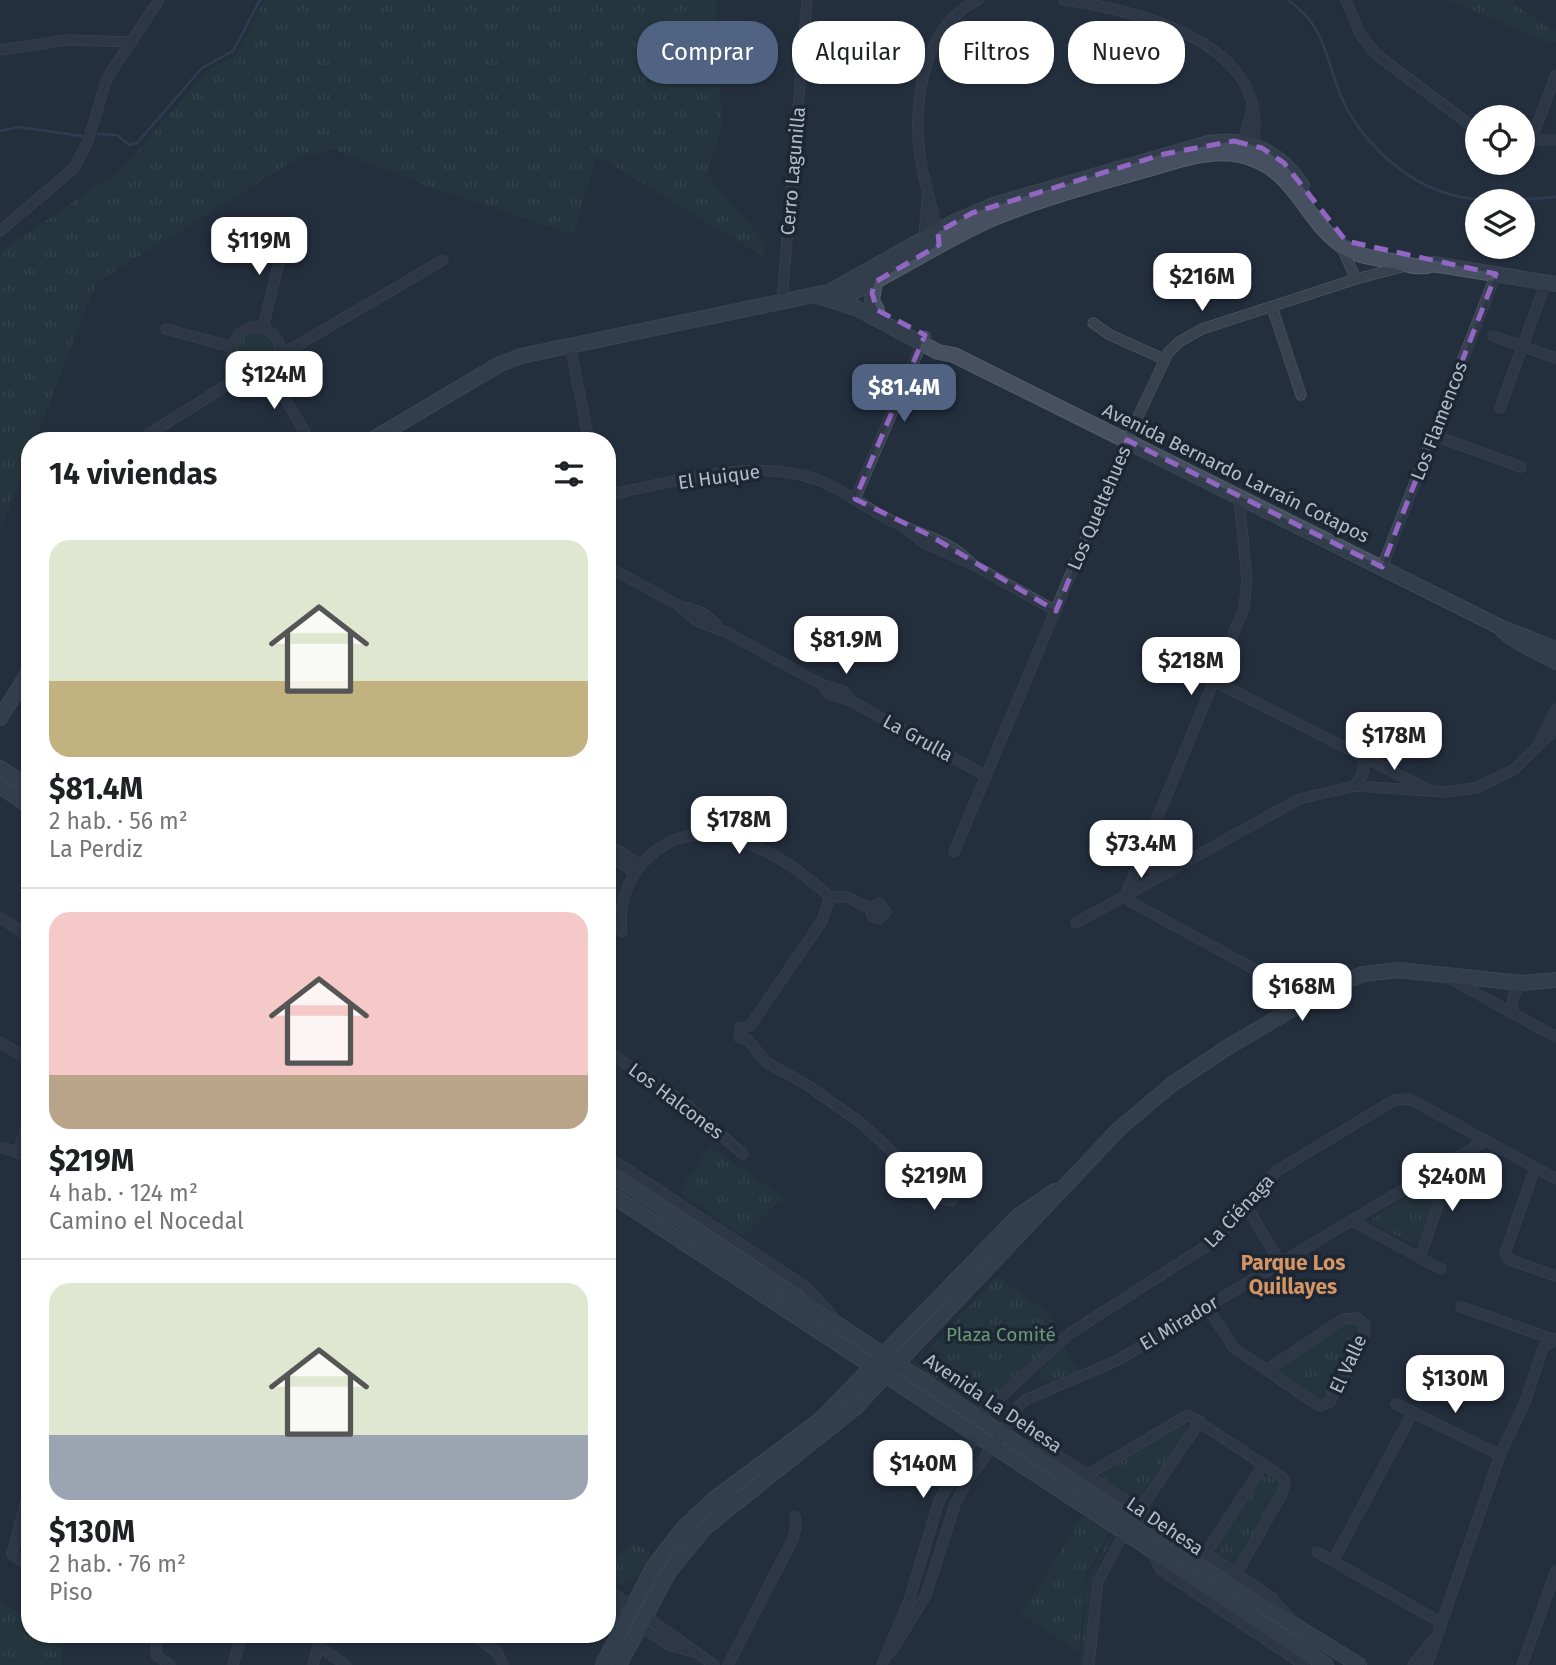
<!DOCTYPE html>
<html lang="es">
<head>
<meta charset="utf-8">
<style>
  body { margin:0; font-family:"Fira Sans",sans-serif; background:#f2f2f2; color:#202124; height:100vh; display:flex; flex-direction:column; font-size:26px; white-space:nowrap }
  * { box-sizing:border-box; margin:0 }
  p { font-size:23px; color:#757577 }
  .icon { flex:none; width:38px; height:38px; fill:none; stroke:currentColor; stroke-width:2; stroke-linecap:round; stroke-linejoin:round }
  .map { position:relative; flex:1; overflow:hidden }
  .details { position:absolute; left:21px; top:432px; width:595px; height:1211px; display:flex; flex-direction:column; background:#fff; border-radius:28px; box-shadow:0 2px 5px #0004 }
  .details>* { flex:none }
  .top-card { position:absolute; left:637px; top:21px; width:665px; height:63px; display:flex; gap:14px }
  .buttons { position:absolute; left:1465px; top:105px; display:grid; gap:14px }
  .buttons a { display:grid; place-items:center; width:70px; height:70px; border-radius:50%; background:#fff; box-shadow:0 2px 5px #0004; font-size:35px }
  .price { position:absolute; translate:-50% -60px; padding:0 16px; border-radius:14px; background:#fff; color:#222; font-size:23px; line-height:46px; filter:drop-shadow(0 2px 4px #0008) }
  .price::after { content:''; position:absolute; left:50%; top:42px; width:21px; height:16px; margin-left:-10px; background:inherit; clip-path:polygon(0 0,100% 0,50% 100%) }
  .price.active { background:#506383; color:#fff }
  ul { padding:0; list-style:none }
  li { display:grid; align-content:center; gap:14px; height:371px; padding:0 28px }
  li+li { border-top:2px solid #e0e0e0 }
  li span { display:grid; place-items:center; height:217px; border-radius:21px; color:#555 }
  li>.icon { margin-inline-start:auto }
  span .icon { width:126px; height:126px; fill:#fffc; stroke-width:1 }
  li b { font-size:30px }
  h2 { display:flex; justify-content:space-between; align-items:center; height:84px; padding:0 28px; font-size:30px }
  .pill { padding:0 24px; border-radius:28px; background:#fff; box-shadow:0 2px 5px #0004; font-size:24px; line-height:63px }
  .pill.active { background:#506383; color:#fff }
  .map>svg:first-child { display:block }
  .grass { fill:url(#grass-tufts) }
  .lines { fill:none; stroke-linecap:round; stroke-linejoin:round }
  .stream { stroke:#394c67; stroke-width:2.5 }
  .street-casing { stroke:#565f6c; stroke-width:11 }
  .secondary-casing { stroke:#565f6c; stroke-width:16 }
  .street { stroke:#38414e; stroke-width:10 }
  .secondary { stroke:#465061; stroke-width:14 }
  .marked { fill:none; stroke:#9266c3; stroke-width:5; stroke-dasharray:14 9; stroke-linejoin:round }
  .labels { text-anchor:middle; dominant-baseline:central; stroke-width:7; stroke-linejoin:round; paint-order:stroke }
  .street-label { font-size:19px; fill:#b4bcc9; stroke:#1d2633 }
  .park-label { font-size:19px; fill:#6b9a76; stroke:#1d2633 }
  .neighbourhood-label { font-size:21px; font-weight:bold; fill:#d59563; stroke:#1d2633 }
</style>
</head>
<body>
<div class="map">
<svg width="1556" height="1665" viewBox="0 0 1556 1665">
  <defs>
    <pattern id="grass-tufts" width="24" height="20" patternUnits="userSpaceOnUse" patternTransform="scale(1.75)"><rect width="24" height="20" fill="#263c3f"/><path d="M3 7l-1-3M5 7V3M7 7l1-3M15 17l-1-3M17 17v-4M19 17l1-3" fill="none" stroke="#435659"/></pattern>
  </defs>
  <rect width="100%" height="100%" fill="#242f3e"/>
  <!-- grass -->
  <g class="grass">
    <polygon points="264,0 716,0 722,127 707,175 765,243 764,257 597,156 573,234 435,189 333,149 298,158 96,283 35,441 30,441 30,454 0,532 0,252 124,167 206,71 236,55"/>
    <polygon points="1449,0 1508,0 1552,30 1556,29 1556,41 1550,43"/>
    <circle cx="256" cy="351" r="19"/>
    <polygon points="709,1147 784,1197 743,1236 679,1192"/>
    <polygon points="607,1177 869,1352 872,1356 870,1359 607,1185"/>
    <polygon points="1436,1178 1441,1179 1419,1241 1412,1244 1371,1223 1373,1218"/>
    <polygon points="997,1277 1051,1314 1059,1334 1032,1364 980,1408 914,1366"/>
    <polygon points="1355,1322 1361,1328 1361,1333 1325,1400 1318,1400 1279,1374 1277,1365 1345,1323"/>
    <path d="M 1064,1347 L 1082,1374 C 1068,1378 1052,1387 1039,1378 L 1042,1369 Z"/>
    <polygon points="1187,1421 1187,1431 1140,1501 1135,1502 1101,1480 1103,1470"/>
    <polygon points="1269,1473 1279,1480 1280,1488 1239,1563 1229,1565 1216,1556 1215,1548 1261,1479"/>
    <polygon points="1082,1516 1109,1532 1086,1574 1079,1652 1021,1614"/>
    <polygon points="1112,1534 1113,1538 1098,1564 1091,1584 1085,1657 1084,1665 1080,1665 1087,1580"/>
    <polygon points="633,1543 651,1553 633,1581 622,1584 607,1575 607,1564"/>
    <polygon points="0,1600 30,1621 30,1634 50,1635 62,1643 62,1665 0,1665"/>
  </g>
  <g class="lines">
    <!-- stream -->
    <g class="stream">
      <path d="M 1288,0 C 1325,26 1324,53 1339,91 C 1348,116 1363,135 1381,153 C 1437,207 1483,202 1556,197"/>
      <polyline points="0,131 19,127 82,136"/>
      <polyline points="98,134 117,135 129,145 137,143 202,68 233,51 260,0"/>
    </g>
    <defs>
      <g id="street">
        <path d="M 1064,0 C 1141,11 1277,44 1252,149"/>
        <polyline points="1346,0 1360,34 1377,55 1477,130"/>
        <polyline points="0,50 67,40 132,42"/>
        <polyline points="1522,140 1556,140"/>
        <polyline points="1531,140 1556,75"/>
        <polyline points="1242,148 1252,108"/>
        <polyline points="0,231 74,168 88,141 107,78 159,0"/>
        <path d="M 938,235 C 933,208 924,183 920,156 C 912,103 924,25 978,0"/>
        <polyline points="924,239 927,197"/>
        <polyline points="1342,248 1356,279"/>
        <polyline points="782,300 807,0"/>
        <polyline points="1272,307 1301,395"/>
        <polyline points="1093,323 1110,335 1164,359"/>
        <circle cx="256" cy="351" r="24"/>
        <polyline points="263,328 286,232"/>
        <polyline points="166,329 232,347"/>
        <polyline points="1493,336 1556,358"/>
        <polyline points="570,345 589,441"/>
        <polyline points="280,352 293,348 443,260"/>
        <polyline points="269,371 310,441"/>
        <polyline points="1500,408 1546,282"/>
        <polyline points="1433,435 1521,467"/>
        <polyline points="138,441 246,373"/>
        <path d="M 607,495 C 672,483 755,456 818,480 C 848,492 873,514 903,526 C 927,536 954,543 972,564"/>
        <polyline points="1239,497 1247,580 1244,608 1125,896 1133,903 1309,999"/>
        <polyline points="855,499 925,336"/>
        <polyline points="906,529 924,543 972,564 1056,611"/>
        <polyline points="607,566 678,605 697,621 726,632 823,685 843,691 851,701"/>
        <polyline points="1382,567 1496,274"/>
        <polyline points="685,607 703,613 717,625"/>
        <polyline points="1214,681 1427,789"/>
        <polyline points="823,685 829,694 851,701 986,776"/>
        <polyline points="1539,743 1556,709"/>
        <polyline points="1355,786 1363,773 1363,756"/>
        <polyline points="607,844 641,865"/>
        <polyline points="954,852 1127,440 1168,353 1179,342 1202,329 1356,279 1409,265"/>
        <polyline points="607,854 635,872"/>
        <polyline points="1141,856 1149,868 1164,874"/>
        <polyline points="0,918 30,937"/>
        <polyline points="1076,923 1299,799 1355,786 1445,792 1476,788 1513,770 1556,729"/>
        <path d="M 622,932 C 618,908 626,881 643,863 C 698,801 782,853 830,897 L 847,897 L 871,909 L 872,916 L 878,919 L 886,912 L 879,903 L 871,909"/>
        <polyline points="1447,977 1556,1037"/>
        <polyline points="1512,1013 1513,997 1521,983"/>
        <polyline points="1278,1017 1282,999 1279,983"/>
        <polyline points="750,1026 740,1028 739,1037 748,1040 766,1062 807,1085 861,1123 943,1199 951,1201 956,1196 957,1187 950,1181 919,1176"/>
        <polyline points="750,1026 822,921 830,897"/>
        <polyline points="0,1042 30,1061"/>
        <polyline points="607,1051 682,1101 743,1154"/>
        <polyline points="0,1147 30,1156"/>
        <polyline points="18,1153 30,1114"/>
        <polyline points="607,1156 806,1287 835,1319"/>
        <polyline points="1535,1168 1505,1253 1510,1260 1556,1276"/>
        <polyline points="1246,1205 1280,1263"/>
        <polyline points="1352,1221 1441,1269"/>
        <polyline points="1420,1257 1454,1159"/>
        <polyline points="1207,1307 1234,1348 1319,1406 1330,1402 1364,1336 1365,1325 1357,1318 1343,1319 1267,1370"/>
        <polyline points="1461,1307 1552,1339"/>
        <polyline points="1396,1404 1500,1455"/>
        <polyline points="979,1417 1069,1334 1214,1241 1277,1171 1394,1100 1410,1099 1556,1179"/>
        <polyline points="1022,1444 1057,1455 1271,1597 1294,1623"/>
        <polyline points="959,1466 976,1434"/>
        <polyline points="972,1474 1003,1433 1011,1415 1025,1400 1116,1361 1485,1141"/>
        <polyline points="1087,1475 1188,1415 1281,1476 1285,1481 1282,1494 1227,1590"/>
        <polyline points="30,1487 12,1554 30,1567"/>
        <polyline points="1140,1510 1200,1421"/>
        <polyline points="1151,1551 1161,1570 1304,1665"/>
        <polyline points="1317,1552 1440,1622"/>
        <polyline points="1205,1554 1264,1464"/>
        <polyline points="1333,1561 1413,1412"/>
        <polyline points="607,1589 632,1607"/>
        <polyline points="607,1605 626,1618"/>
        <polyline points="645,1616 714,1665"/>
        <polyline points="639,1626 671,1646 694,1652"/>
        <polyline points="157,1634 156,1655 170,1665"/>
        <polyline points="472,1634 498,1653 503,1665"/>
        <polyline points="318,1646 346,1665"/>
        <polyline points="891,1652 926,1595 955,1504 968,1480"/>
        <polyline points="233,1665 242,1634"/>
        <polyline points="313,1665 322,1634"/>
        <polyline points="728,1665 793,1539 796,1527 795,1516"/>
        <polyline points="882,1665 909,1601 939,1501 955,1472"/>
        <polyline points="1089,1665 1098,1581 1125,1531"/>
        <polyline points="1413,1665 1432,1641"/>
        <polyline points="1427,1665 1500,1455 1525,1402 1543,1348 1556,1338"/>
        <polyline points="1522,1665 1556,1571"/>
      </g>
      <g id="secondary">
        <polyline points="875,282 872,300 877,310"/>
        <path d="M 831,291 L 952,223 L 993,205 L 1209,143 C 1249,136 1280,153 1302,185"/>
        <polyline points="814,295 856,308 938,352 954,355 1500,627 1556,649"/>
        <path d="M 831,297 L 848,295 C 898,271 944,240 994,218 C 1042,198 1092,185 1141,171 C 1172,163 1208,148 1240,155 C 1296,168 1301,216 1341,245 C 1356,257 1378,258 1397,262 C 1408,265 1421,269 1433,264 L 1556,284"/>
        <polyline points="370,441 500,364 521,356 823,293"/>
        <polyline points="1503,631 1518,642 1556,662"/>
        <polyline points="0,718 30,670"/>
        <polyline points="0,768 30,788"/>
        <polyline points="0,786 30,807"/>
        <polyline points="607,1171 1230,1585 1359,1665"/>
        <polyline points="607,1192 1326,1665"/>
        <polyline points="603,1665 653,1567 684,1527 714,1499 820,1420 1018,1216 1055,1191"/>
        <polyline points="619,1665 669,1572 706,1527 855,1408 1119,1129 1171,1085 1228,1047 1330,987 1363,974 1399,970 1521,983 1556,980"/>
      </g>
    </defs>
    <!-- street casing -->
    <use href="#street" class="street-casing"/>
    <!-- secondary casing -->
    <use href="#secondary" class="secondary-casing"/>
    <!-- street -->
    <use href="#street" class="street"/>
    <!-- secondary -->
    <use href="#secondary" class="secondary"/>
  </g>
  <!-- marked area -->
  <path d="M0 0H1556V1665H0ZM 1234,141 L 1262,148 L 1284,163 L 1346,241 L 1496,274 L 1382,567 L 1127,440 L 1056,611 L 929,535 L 855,499 L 925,335 L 877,310 L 872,293 L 875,282 L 939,245 L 938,232 L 972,213 L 1164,154 Z" fill="#242f3e" fill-opacity=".55" fill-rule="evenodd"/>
  <path class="marked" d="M 1234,141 L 1262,148 L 1284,163 L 1346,241 L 1496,274 L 1382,567 L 1127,440 L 1056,611 L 929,535 L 855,499 L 925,335 L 877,310 L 872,293 L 875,282 L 939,245 L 938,232 L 972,213 L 1164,154 Z"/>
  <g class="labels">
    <!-- street labels -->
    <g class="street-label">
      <text transform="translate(793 171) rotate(-85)">Cerro Lagunilla</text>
      <text transform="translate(1439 421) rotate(-69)">Los Flamencos</text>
      <text transform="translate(1236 473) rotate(26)">Avenida Bernardo Larraín Cotapos</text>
      <text transform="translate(719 477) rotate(-8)">El Huique</text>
      <text transform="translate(1099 508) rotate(-67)">Los Queltehues</text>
      <text transform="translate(918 738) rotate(29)">La Grulla</text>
      <text transform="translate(676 1101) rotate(37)">Los Halcones</text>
      <text transform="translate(1239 1211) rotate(-47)">La Ciénaga</text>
      <text transform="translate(1179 1323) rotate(-31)">El Mirador</text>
      <text transform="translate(1348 1364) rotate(-65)">El Valle</text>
      <text transform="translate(993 1403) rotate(34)">Avenida La Dehesa</text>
      <text transform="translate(1165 1526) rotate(34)">La Dehesa</text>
    </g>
    <!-- park labels -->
    <g class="park-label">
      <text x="1001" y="1334">Plaza Comité</text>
    </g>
    <!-- neighbourhood labels -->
    <g class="neighbourhood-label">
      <text x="1293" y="1263">Parque Los<tspan x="1293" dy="24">Quillayes</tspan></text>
    </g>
  </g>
</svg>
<div class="buttons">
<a><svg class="icon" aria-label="locate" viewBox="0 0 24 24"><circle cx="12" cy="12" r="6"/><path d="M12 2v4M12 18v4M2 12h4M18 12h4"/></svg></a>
<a><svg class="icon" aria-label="layers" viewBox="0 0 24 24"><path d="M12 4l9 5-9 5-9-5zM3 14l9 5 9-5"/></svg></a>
</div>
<b class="price" style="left:259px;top:277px">$119M</b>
<b class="price" style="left:1202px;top:313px">$216M</b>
<b class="price" style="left:274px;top:411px">$124M</b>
<b class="price active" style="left:904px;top:424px">$81.4M</b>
<b class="price" style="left:846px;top:676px">$81.9M</b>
<b class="price" style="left:1191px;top:697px">$218M</b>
<b class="price" style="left:1394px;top:772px">$178M</b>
<b class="price" style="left:739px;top:856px">$178M</b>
<b class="price" style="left:1141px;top:880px">$73.4M</b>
<b class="price" style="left:1302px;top:1023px">$168M</b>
<b class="price" style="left:934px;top:1212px">$219M</b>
<b class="price" style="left:1452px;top:1213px">$240M</b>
<b class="price" style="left:1455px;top:1415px">$130M</b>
<b class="price" style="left:923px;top:1500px">$140M</b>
<div class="top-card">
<a class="pill active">Comprar</a>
<a class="pill">Alquilar</a>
<a class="pill">Filtros</a>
<a class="pill">Nuevo</a>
</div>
<section class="details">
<h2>14 viviendas<svg class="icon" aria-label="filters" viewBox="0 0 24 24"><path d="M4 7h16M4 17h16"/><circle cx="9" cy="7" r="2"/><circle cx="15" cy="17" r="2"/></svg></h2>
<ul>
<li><span style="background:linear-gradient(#dfe7d0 65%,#c2b280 0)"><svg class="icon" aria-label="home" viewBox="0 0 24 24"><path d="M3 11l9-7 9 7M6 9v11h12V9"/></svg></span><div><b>$81.4M</b><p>2 hab. · 56 m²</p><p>La Perdiz</p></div></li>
<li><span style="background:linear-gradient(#f6c9c9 75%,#b9a48a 0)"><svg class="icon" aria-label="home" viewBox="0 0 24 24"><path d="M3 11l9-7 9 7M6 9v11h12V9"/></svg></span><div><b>$219M</b><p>4 hab. · 124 m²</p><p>Camino el Nocedal</p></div></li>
<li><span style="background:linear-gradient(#dfe7d0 70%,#9aa5b1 0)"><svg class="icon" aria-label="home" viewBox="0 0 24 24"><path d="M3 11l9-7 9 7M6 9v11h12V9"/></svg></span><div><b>$130M</b><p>2 hab. · 76 m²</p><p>Piso</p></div></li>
</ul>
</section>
</div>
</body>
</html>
